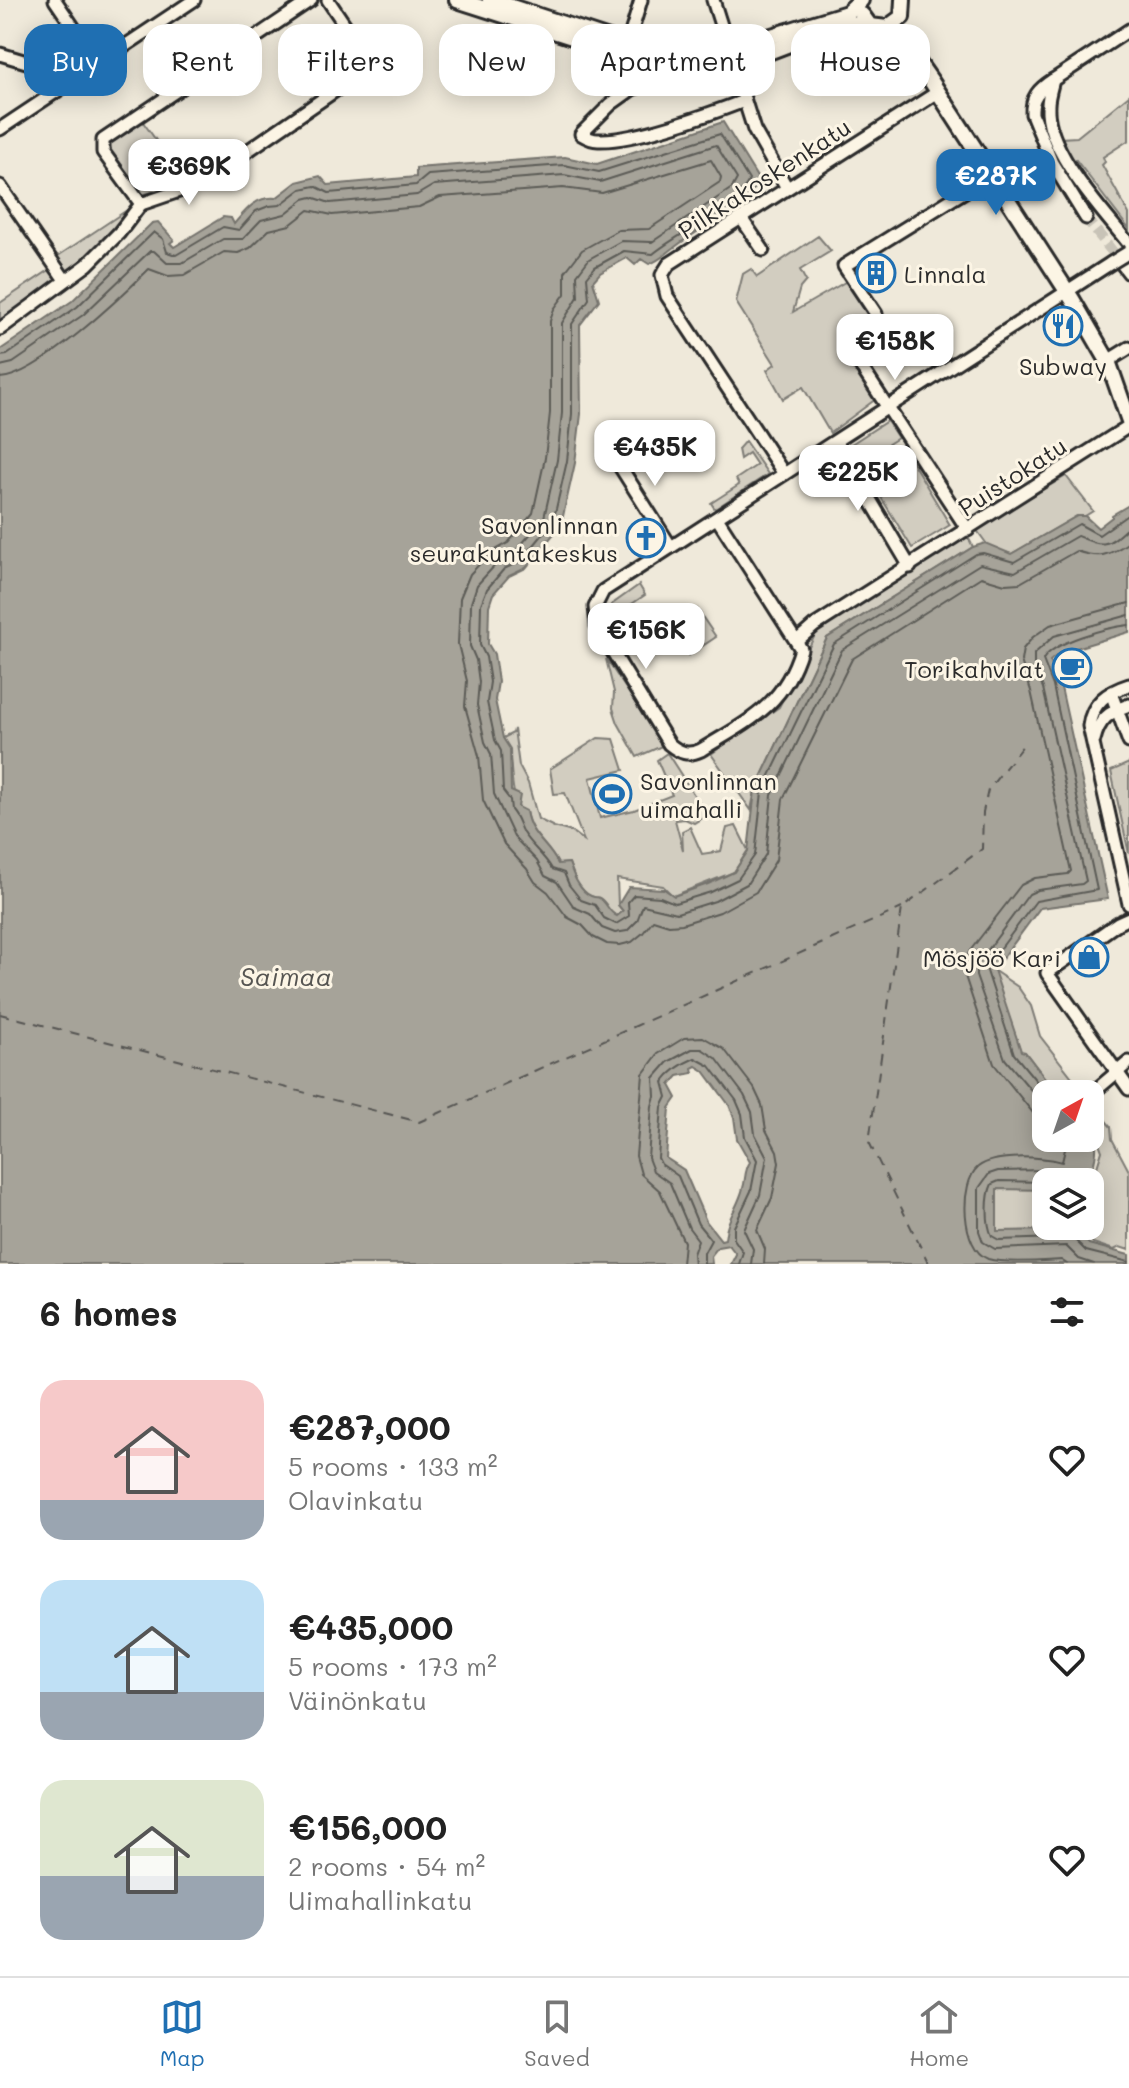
<!DOCTYPE html>
<html lang="en">
<head>
<meta charset="utf-8">
<style>
  body { margin:0; font-family:Mali,sans-serif; background:#f2f2f2; color:#222; height:100vh; display:flex; flex-direction:column; font-size:30px; white-space:nowrap }
  * { box-sizing:border-box; margin:0 }
  p { font-size:26px; color:#767676 }
  .icon { flex:none; width:44px; height:44px; fill:none; stroke:currentColor; stroke-width:2; stroke-linecap:round; stroke-linejoin:round }
  .map { position:relative; height:1264px; overflow:hidden }
  .panel { display:flex; flex-direction:column; background:#fff; flex:1 }
  .panel>* { flex:none }
  .top-card { position:absolute; left:24px; top:24px; width:1082px; height:72px; display:flex; gap:16px }
  .needle { width:52px; rotate:40deg }
  .controls { position:absolute; left:1032px; top:1080px; display:grid; gap:16px }
  .controls a { display:grid; place-items:center; width:72px; height:72px; border-radius:16px; background:#fff; box-shadow:0 4px 20px #0003; font-size:40px }
  .price { position:absolute; translate:-50% -68px; padding:0 18px; border-radius:16px; background:#fff; color:#222; font-size:26px; line-height:52px; filter:drop-shadow(0 2px 4px #0008) }
  .price::after { content:''; position:absolute; left:50%; top:48px; width:24px; height:18px; margin-left:-12px; background:inherit; clip-path:polygon(0 0,100% 0,50% 100%) }
  .price.current { background:#1f6fb2; color:#fff }
  ul { padding:0; list-style:none }
  li { display:flex; align-items:center; gap:24px; height:200px; padding:0 40px }
  li span { display:grid; place-items:center; flex:none; width:224px; height:160px; border-radius:24px; color:#555 }
  li>.icon { margin-inline-start:auto }
  span .icon { width:96px; height:96px; fill:#fffc; stroke-width:1 }
  li b { font-size:34px }
  h2 { display:flex; justify-content:space-between; align-items:center; height:96px; padding:0 40px; font-size:34px }
  .chip { padding:0 28px; border-radius:24px; background:#fff; box-shadow:0 4px 20px #0003; font-size:28px; line-height:72px }
  .chip.current { background:#1f6fb2; color:#fff }
  .dock { display:flex; justify-content:space-around; align-items:center; height:112px; border-top:2px solid #e0e0e0; background:#fff; font-size:22px; color:#767676 }
  .dock a { display:grid; justify-items:center; gap:4px }
  .dock .current { color:#1f6fb2 }
  .map>svg:first-child { display:block }
  .green { fill:#d2cdc0; stroke:#7e7c76; stroke-width:2 }
  .water { fill:#a6a399; stroke:#75736d; stroke-width:2; fill-rule:evenodd }
  .lines { fill:none; stroke-linecap:round; stroke-linejoin:round }
  .shore { stroke:#5c5b57; stroke-width:2 }
  .ferry { stroke:#565552; stroke-width:2; stroke-dasharray:10 8; stroke-linecap:butt }
  .minor-tunnel { stroke:#c8c3b7; stroke-width:11; stroke-dasharray:11 5.5; stroke-linecap:butt }
  .minor-casing { stroke:#2b2b2b; stroke-width:17 }
  .major-casing { stroke:#2b2b2b; stroke-width:20 }
  .minor { stroke:#fcf5e5; stroke-width:11 }
  .major { stroke:#fcf5e5; stroke-width:14 }
  .minor-bridge-casing { stroke:#2b2b2b; stroke-width:17; stroke-linecap:butt }
  .minor-bridge { stroke:#fcf5e5; stroke-width:11 }
  .labels { text-anchor:middle; dominant-baseline:central; stroke-width:6; stroke-linejoin:round; paint-order:stroke }
  .street-label { font-size:24px; fill:#2b2b2b; stroke:#fcf5e5 }
  .poi-label { font-size:24px; fill:#2b2b2b; stroke:#fcf5e5; text-anchor:end }
  .water-label { font-size:26px; font-style:italic; fill:#565552; stroke:#fcf5e5 }
</style>
</head>
<body>
<div class="map">
<svg width="1129" height="1264" viewBox="0 0 1129 1264">
  <rect width="100%" height="100%" fill="#efe9da"/>
  <filter id="ink" filterUnits="userSpaceOnUse"><feTurbulence type="fractalNoise" baseFrequency=".0125" numOctaves="2"/><feDisplacementMap in="SourceGraphic" scale="16" xChannelSelector="R" yChannelSelector="G"/><feConvolveMatrix kernelMatrix="1 2 1 2 8 2 1 2 1" color-interpolation-filters="sRGB"/></filter>
  <g filter="url(#ink)">
    <!-- green -->
    <g class="green">
      <polygon points="875,35 892,42 901,53 855,78 848,62 841,63 833,39"/>
      <polygon points="1129,95 1129,140 1103,157 1105,162 1102,165 1129,214 1129,229 1076,160 1072,162 1060,138 1077,137"/>
      <polygon points="143,122 183,178 167,188 138,196 112,155 109,144"/>
      <polygon points="130,208 86,260 64,273 55,258"/>
      <polygon points="818,236 831,251 800,270 806,281 800,288 793,312 852,278 876,314 860,353 880,396 830,433 803,387 783,399 767,370 775,364 736,302 743,274 751,269 757,277"/>
      <polygon points="51,269 57,279 0,322 0,303"/>
      <polygon points="887,421 898,438 856,464 845,448"/>
      <polygon points="745,441 768,474 715,509 711,503 739,485 736,479 757,465 749,453 740,459 738,449"/>
      <polygon points="902,445 950,525 912,548 865,471"/>
      <polygon points="1066,476 1093,511 1085,516 1077,516 1011,554 989,547 976,529"/>
      <polygon points="967,535 973,547 827,638 755,790 751,810 711,754 779,707 816,633"/>
      <polygon points="639,585 645,595 626,608 632,617 624,623 632,636 620,644 611,605"/>
      <polygon points="697,609 716,637 689,655 671,629"/>
      <polygon points="606,659 664,745 637,757 618,723 613,708 614,692"/>
      <path d="M 514,729 L 519,766 L 528,783 L 538,819 L 554,827 L 572,832 L 584,841 L 565,793 L 554,794 L 550,769 L 598,738 L 614,739 L 624,770 L 590,778 L 600,818 L 634,810 L 672,795 L 657,760 L 667,753 L 707,815 L 694,823 L 685,819 L 675,820 L 683,850 L 682,831 L 690,827 L 702,854 L 721,851 L 727,828 L 736,826 L 748,850 L 734,872 L 673,896 L 663,886 L 617,879 L 618,905 L 623,911 L 617,916 C 604,910 603,898 587,895 L 576,882 L 569,863 L 558,864 C 547,842 531,837 526,812 L 518,808 C 508,783 515,758 503,738 L 513,733 Z"/>
      <polygon points="1129,763 1129,854 1111,771"/>
      <polygon points="993,970 1018,987 1031,1006 1040,1036 1085,1094 1057,1094 1025,1052 1021,1052"/>
      <polygon points="1090,1101 1111,1127 1112,1139 1129,1171 1129,1250 1120,1247 1114,1250 1093,1243 1076,1226 1090,1226 1090,1190 1102,1151 1090,1118"/>
      <polygon points="1044,1188 1046,1226 1059,1226 1057,1230 997,1232 997,1189"/>
    </g>
    <!-- water -->
    <path class="water" d="M 723,122 L 760,182 C 734,213 706,224 675,247 C 666,253 660,261 649,264 L 641,259 L 635,265 L 627,258 L 600,273 L 593,281 L 599,300 L 580,325 L 581,414 L 575,463 L 561,525 L 526,568 L 509,576 L 493,594 L 489,606 L 488,644 L 494,654 L 498,682 L 495,700 L 503,738 L 510,749 L 511,791 L 520,795 L 518,807 L 526,811 C 530,837 547,842 558,864 L 569,863 C 573,874 579,891 591,896 C 599,899 597,895 603,901 C 609,907 609,912 617,916 L 623,911 L 618,905 L 629,887 L 664,889 L 674,896 L 708,884 L 734,872 L 748,851 L 755,790 L 827,638 L 973,547 L 985,543 L 1011,554 L 1077,516 L 1085,516 L 1098,528 L 1112,517 L 1112,515 L 1129,505 L 1129,632 L 1060,653 L 1050,661 L 1060,683 L 1108,899 L 1040,908 L 994,970 L 1021,1051 L 1025,1052 L 1057,1094 L 1046,1094 L 1046,1138 L 1090,1138 L 1090,1125 C 1101,1143 1095,1162 1089,1182 L 1046,1182 L 1046,1190 L 997,1189 L 997,1231 L 1057,1230 L 1059,1226 L 1073,1226 L 1089,1244 L 1129,1255 L 1129,1264 L 731,1264 L 736,1254 L 729,1245 L 718,1247 L 711,1256 L 712,1264 L 0,1264 L 0,350 L 72,301 L 152,223 L 158,222 L 174,240 L 170,243 L 174,247 L 223,217 L 231,218 L 234,224 C 246,210 256,196 276,198 L 297,182 L 320,176 L 328,185 L 416,177 L 416,168 L 565,157 L 597,164 ZM 696,1066 L 704,1071 L 729,1105 L 734,1117 L 737,1139 L 750,1162 C 744,1171 746,1179 743,1188 C 738,1208 727,1217 725,1239 L 721,1240 L 706,1221 L 684,1170 L 666,1158 L 670,1108 L 677,1098 L 670,1085 L 678,1076 L 693,1073 L 692,1068 Z"/>
    <g class="lines">
      <!-- shore -->
      <g class="shore">
        <path d="M 0,356 L 7,355 L 77,307 L 154,232 L 163,239 L 167,252 L 176,255 L 223,227 L 239,230 L 256,211 L 269,206 L 280,205 L 301,189 L 315,186 L 329,193 L 416,185 L 428,175 L 564,165 L 599,172 L 720,134 L 749,180 C 738,206 677,234 653,254 L 624,251 L 595,267 L 587,277 L 589,299 L 572,324 L 572,414 L 567,461 L 553,522 L 521,561 L 504,569 L 487,589 L 481,604 L 480,645 L 486,657 L 490,682 L 487,702 L 495,740 L 501,751 L 503,791 L 510,800 L 511,810 C 518,818 518,824 523,833 C 531,846 544,855 552,869 L 564,873 L 569,885 L 581,900 L 595,905 L 604,918 L 616,924 L 629,916 L 628,902 L 634,895 L 660,897 L 675,903 L 711,892 L 738,879 L 755,855 L 762,792 L 834,644 L 976,554 L 983,553 L 1014,562 L 1079,524 L 1099,535 L 1129,514"/>
        <path d="M 0,366 L 13,363 L 83,315 L 150,251 L 154,251 L 167,263 L 182,263 L 223,239 L 243,239 L 261,220 L 285,214 L 304,199 L 312,197 L 330,203 L 417,195 L 434,185 L 564,175 L 600,182 L 716,145 L 737,179 L 732,188 L 652,242 L 621,241 L 589,259 L 577,275 L 578,297 L 562,323 L 562,413 L 557,460 L 544,518 L 515,552 L 498,562 L 477,585 L 471,603 L 470,646 L 476,660 L 479,682 L 477,705 L 485,742 L 491,754 L 494,794 L 514,837 L 537,861 L 545,876 L 557,882 L 574,907 L 590,914 L 602,928 L 615,933 L 627,931 L 637,921 L 643,905 L 677,913 L 715,901 L 747,884 L 766,854 L 772,795 L 842,650 L 980,564 L 1015,572 L 1077,536 C 1104,547 1106,548 1129,526"/>
        <path d="M 0,378 C 37,377 122,296 149,269 L 168,276 L 184,275 L 224,252 L 238,253 L 250,248 L 269,230 L 290,225 L 309,210 L 332,215 L 419,207 L 440,197 L 563,188 L 602,193 L 711,160 L 721,177 L 720,182 L 649,229 L 618,230 L 582,250 L 565,272 L 565,294 L 554,309 L 550,321 L 550,413 L 545,458 L 533,513 L 508,543 L 490,553 L 470,574 L 460,598 L 458,644 L 467,681 L 465,706 L 479,756 L 483,800 L 504,844 L 527,869 L 535,882 L 548,892 L 567,917 L 582,925 L 593,937 L 607,944 L 620,945 L 632,942 L 643,933 L 653,920 L 669,925 L 682,924 L 720,912 L 756,892 L 776,860 L 783,799 L 852,659 L 981,577 L 1005,584 L 1020,583 L 1076,551 C 1099,559 1109,556 1129,542"/>
        <path d="M 1047,1094 L 1014,1054 L 986,968 L 1036,901 L 1097,890 L 1053,686 L 1043,660 C 1051,642 1109,627 1129,625"/>
        <polyline points="1046,1108 1005,1059 976,976 976,966 1029,894 1038,890 1082,884 1086,881 1043,688 1034,667 1034,654 1054,636 1129,615"/>
        <polyline points="1046,1122 1033,1113 994,1064 964,973 969,952 1021,885 1035,878 1068,874 1071,871 1031,691 1021,661 1023,649 1033,637 1050,625 1129,603"/>
        <path d="M 1063,1138 L 1066,1145 L 1062,1162 C 1043,1157 995,1153 978,1167 C 959,1183 961,1249 988,1259 C 1005,1264 1042,1261 1061,1260 L 1067,1264"/>
        <path d="M 1049,1182 L 999,1181 L 992,1184 C 986,1196 986,1224 992,1236 L 999,1240 L 1057,1238 L 1068,1233 L 1086,1251 L 1129,1262"/>
        <polyline points="1062,1182 1054,1173 1046,1170 998,1171 989,1174 979,1188 979,1231 983,1242 995,1249 1066,1246 1079,1259 1094,1264"/>
        <polyline points="682,1264 684,1242 660,1191 641,1174 636,1156 643,1074 658,1054 684,1038 703,1037 724,1049 754,1088 762,1105 766,1130 777,1151 779,1163 772,1198 757,1230 765,1249 764,1264"/>
        <polyline points="694,1264 693,1254 698,1240 689,1228 670,1183 653,1171 648,1158 652,1106 655,1096 654,1078 668,1062 692,1049 702,1049 716,1058 744,1095 752,1112 755,1134 767,1157 760,1195 744,1230 753,1249 751,1264"/>
        <path d="M 704,1264 L 704,1253 L 711,1240 L 698,1224 L 678,1176 L 661,1164 L 658,1158 L 662,1107 L 667,1097 L 663,1082 C 671,1071 683,1063 695,1058 L 710,1066 L 736,1100 L 742,1114 L 745,1137 L 757,1160 L 751,1191 L 734,1227 L 734,1239 L 743,1252 L 739,1264"/>
      </g>
      <!-- ferry -->
      <g class="ferry">
        <polyline points="0,1014 419,1122 902,908"/>
        <polyline points="929,1264 869,1142 902,908 982,849 983,812 988,790 1024,744"/>
      </g>
      <!-- minor-tunnel -->
      <polyline class="minor-tunnel" points="1086,218 1122,264"/>
      <defs>
        <g id="minor">
          <polyline points="55,0 99,65"/>
          <polyline points="713,0 754,130 787,188"/>
          <path d="M 1129,30 L 1053,80 C 1051,88 1048,97 1048,105 C 1045,150 1102,210 1129,244"/>
          <polyline points="625,53 641,0"/>
          <polyline points="0,54 43,67 64,87"/>
          <path d="M 668,59 L 647,84 L 632,89 L 611,104 L 581,134 C 586,137 592,140 598,140 C 632,142 710,114 744,101"/>
          <path d="M 1053,80 C 1039,89 1031,97 1032,114 L 1052,163 L 1086,218"/>
          <polyline points="0,129 194,0"/>
          <polyline points="0,186 65,280"/>
          <polyline points="141,204 103,152 103,140 311,0"/>
          <polyline points="741,218 763,250"/>
          <polyline points="1122,264 1129,273"/>
          <polyline points="0,329 87,265 119,233 141,204 185,189 243,154 352,79 359,70 371,64 328,0"/>
          <polyline points="1108,361 1129,348"/>
          <polyline points="836,442 910,567"/>
          <polyline points="609,449 671,547"/>
          <polyline points="784,474 667,296 662,275 669,264 938,92"/>
          <path d="M 717,518 L 801,649 C 784,706 748,721 701,750 C 688,756 680,753 669,744 L 597,626 L 595,607 L 603,591 L 1111,263"/>
          <path d="M 968,530 L 858,362 C 861,345 878,332 876,314 L 844,266 L 991,175"/>
          <polyline points="798,640 814,626 1129,426"/>
          <path d="M 1129,685 C 1107,692 1092,703 1089,726 L 1129,904"/>
          <polyline points="1111,693 1129,742"/>
          <path d="M 1094,740 C 1099,719 1109,712 1129,705"/>
          <polyline points="1129,918 1118,923 1047,973 1129,1089"/>
          <polyline points="1090,1095 1129,1062"/>
        </g>
        <g id="major">
          <polyline points="457,0 625,54 692,71 734,65 837,26 866,22"/>
          <polyline points="490,0 627,45 671,55 694,56 729,49 847,13 861,0"/>
          <polyline points="862,15 870,26 887,28 902,17 903,0"/>
          <polyline points="887,28 906,45 931,81 1072,299 1108,361 1129,421"/>
        </g>
      </defs>
      <!-- minor casing -->
      <use href="#minor" class="minor-casing"/>
      <!-- major casing -->
      <use href="#major" class="major-casing"/>
      <!-- minor -->
      <use href="#minor" class="minor"/>
      <!-- major -->
      <use href="#major" class="major"/>
      <defs>
        <polyline id="minor-bridge" points="1111,263 1129,252"/>
      </defs>
      <!-- minor-bridge casing -->
      <use href="#minor-bridge" class="minor-bridge-casing"/>
      <!-- minor-bridge -->
      <use href="#minor-bridge" class="minor-bridge"/>
    </g>
  </g>
  <!-- icons -->
  <defs>
    <symbol id="building-ring" viewBox="-11 -11 22 22"><circle r="9.5" fill="#fcf5e5" stroke="#1f6fb2" stroke-width="1.5"/><path d="M-4-6H4V6H1V3H-1V6H-4ZM-2.5-4.3h1.7v1.8h-1.7ZM.8-4.3h1.7v1.8H.8ZM-2.5-1h1.7V.8h-1.7ZM.8-1h1.7V.8H.8Z" fill="#1f6fb2"/></symbol>
    <symbol id="restaurant-ring" viewBox="-11 -11 22 22"><circle r="9.5" fill="#fcf5e5" stroke="#1f6fb2" stroke-width="1.5"/><path d="M-5-6h1v4h1v-4h1v4h1v-4h1v5L-1.5 .5V6h-2V.5L-5-1ZM5-6V6H3V1.5H1.5Q1.5-4 5-6Z" fill="#1f6fb2"/></symbol>
    <symbol id="church-ring" viewBox="-11 -11 22 22"><circle r="9.5" fill="#fcf5e5" stroke="#1f6fb2" stroke-width="1.5"/><path d="M-1.2-6h2.4v3.5h3.3v2.4h-3.3V6h-2.4V-.1h-3.3v-2.4h3.3Z" fill="#1f6fb2"/></symbol>
    <symbol id="cafe-ring" viewBox="-11 -11 22 22"><circle r="9.5" fill="#fcf5e5" stroke="#1f6fb2" stroke-width="1.5"/><path d="M-5.5-4.5H6V0H3Q3 3.5 0 3.5H-2.5Q-5.5 3.5-5.5 0ZM3-3.2v2h1.7v-2ZM-6 4.5H4V6H-6Z" fill="#1f6fb2"/></symbol>
    <symbol id="stadium-ring" viewBox="-11 -11 22 22"><circle r="9.5" fill="#fcf5e5" stroke="#1f6fb2" stroke-width="1.5"/><path d="M0-5a6.5 5 0 1 0 0 10a6.5 5 0 1 0 0-10ZM-3.5-1.8h7v3.6h-7Z" fill="#1f6fb2"/></symbol>
    <symbol id="shop-ring" viewBox="-11 -11 22 22"><circle r="9.5" fill="#fcf5e5" stroke="#1f6fb2" stroke-width="1.5"/><path d="M-5-2.5h2.3a2.7 3.5 0 0 1 5.4 0H5L5.5 6h-11ZM-1.5-2.5h3a1.5 2.3 0 0 0-3 0Z" fill="#1f6fb2"/></symbol>
  </defs>
  <g fill-rule="evenodd">
    <use href="#building-ring" x="854" y="251" width="44" height="44"/>
    <use href="#restaurant-ring" x="1041" y="304" width="44" height="44"/>
    <use href="#church-ring" x="624" y="516" width="44" height="44"/>
    <use href="#cafe-ring" x="1050" y="646" width="44" height="44"/>
    <use href="#stadium-ring" x="590" y="772" width="44" height="44"/>
    <use href="#shop-ring" x="1067" y="935" width="44" height="44"/>
  </g>
  <g class="labels">
    <!-- street labels -->
    <g class="street-label">
      <text transform="translate(764 178) rotate(-33)">Pilkkakoskenkatu</text>
      <text transform="translate(1012 476) rotate(-33)">Puistokatu</text>
    </g>
    <!-- poi labels -->
    <g class="poi-label">
      <text x="904" y="273" text-anchor="start">Linnala</text>
      <text x="1063" y="365" text-anchor="middle">Subway</text>
      <text x="618" y="524">Savonlinnan<tspan x="618" dy="28">seurakuntakeskus</tspan></text>
      <text x="1044" y="668">Torikahvilat</text>
      <text x="640" y="780" text-anchor="start">Savonlinnan<tspan x="640" dy="28">uimahalli</tspan></text>
      <text x="1061" y="957">Mösjöö Kari</text>
    </g>
    <!-- water labels -->
    <g class="water-label">
      <text x="286" y="976">Saimaa</text>
    </g>
  </g>
</svg>
<div class="controls">
<a><svg class="needle" viewBox="-14 -14 28 28"><path d="M0-13l5 13h-10z" fill="#e53935"/><path d="M0 13l5-13h-10z" fill="#767676"/></svg></a>
<a><svg class="icon" aria-label="layers" viewBox="0 0 24 24"><path d="M12 4l9 5-9 5-9-5zM3 14l9 5 9-5"/></svg></a>
</div>
<b class="price" style="left:189px;top:207px">€369K</b>
<b class="price current" style="left:996px;top:217px">€287K</b>
<b class="price" style="left:895px;top:382px">€158K</b>
<b class="price" style="left:655px;top:488px">€435K</b>
<b class="price" style="left:858px;top:513px">€225K</b>
<b class="price" style="left:646px;top:671px">€156K</b>
<div class="top-card">
<a class="chip current">Buy</a>
<a class="chip">Rent</a>
<a class="chip">Filters</a>
<a class="chip">New</a>
<a class="chip">Apartment</a>
<a class="chip">House</a>
</div>
</div>
<section class="panel">
<h2>6 homes<svg class="icon" aria-label="filters" viewBox="0 0 24 24"><path d="M4 7h16M4 17h16"/><circle cx="9" cy="7" r="2"/><circle cx="15" cy="17" r="2"/></svg></h2>
<ul>
<li><span style="background:linear-gradient(#f6c9c9 75%,#9aa5b1 0)"><svg class="icon" aria-label="home" viewBox="0 0 24 24"><path d="M3 11l9-7 9 7M6 9v11h12V9"/></svg></span><div><b>€287,000</b><p>5 rooms · 133 m²</p><p>Olavinkatu</p></div><svg class="icon" aria-label="heart" viewBox="0 0 24 24"><path d="M12 20l-8-8c-3-5 5-10 8-4 3-6 11-1 8 4z"/></svg></li>
<li><span style="background:linear-gradient(#bfe0f5 70%,#9aa5b1 0)"><svg class="icon" aria-label="home" viewBox="0 0 24 24"><path d="M3 11l9-7 9 7M6 9v11h12V9"/></svg></span><div><b>€435,000</b><p>5 rooms · 173 m²</p><p>Väinönkatu</p></div><svg class="icon" aria-label="heart" viewBox="0 0 24 24"><path d="M12 20l-8-8c-3-5 5-10 8-4 3-6 11-1 8 4z"/></svg></li>
<li><span style="background:linear-gradient(#dfe7d0 60%,#9aa5b1 0)"><svg class="icon" aria-label="home" viewBox="0 0 24 24"><path d="M3 11l9-7 9 7M6 9v11h12V9"/></svg></span><div><b>€156,000</b><p>2 rooms · 54 m²</p><p>Uimahallinkatu</p></div><svg class="icon" aria-label="heart" viewBox="0 0 24 24"><path d="M12 20l-8-8c-3-5 5-10 8-4 3-6 11-1 8 4z"/></svg></li>
</ul>
</section>
<nav class="dock">
<a class="current"><svg class="icon" aria-label="map" viewBox="0 0 24 24"><path d="M3 6l6-2 6 2 6-2v14l-6 2-6-2-6 2zM9 4v14M15 6v14"/></svg>Map</a>
<a><svg class="icon" aria-label="saved" viewBox="0 0 24 24"><path d="M7 4h10v16l-5-4-5 4z"/></svg>Saved</a>
<a><svg class="icon" aria-label="home" viewBox="0 0 24 24"><path d="M3 11l9-7 9 7M6 9v11h12V9"/></svg>Home</a>
</nav>
</body>
</html>
